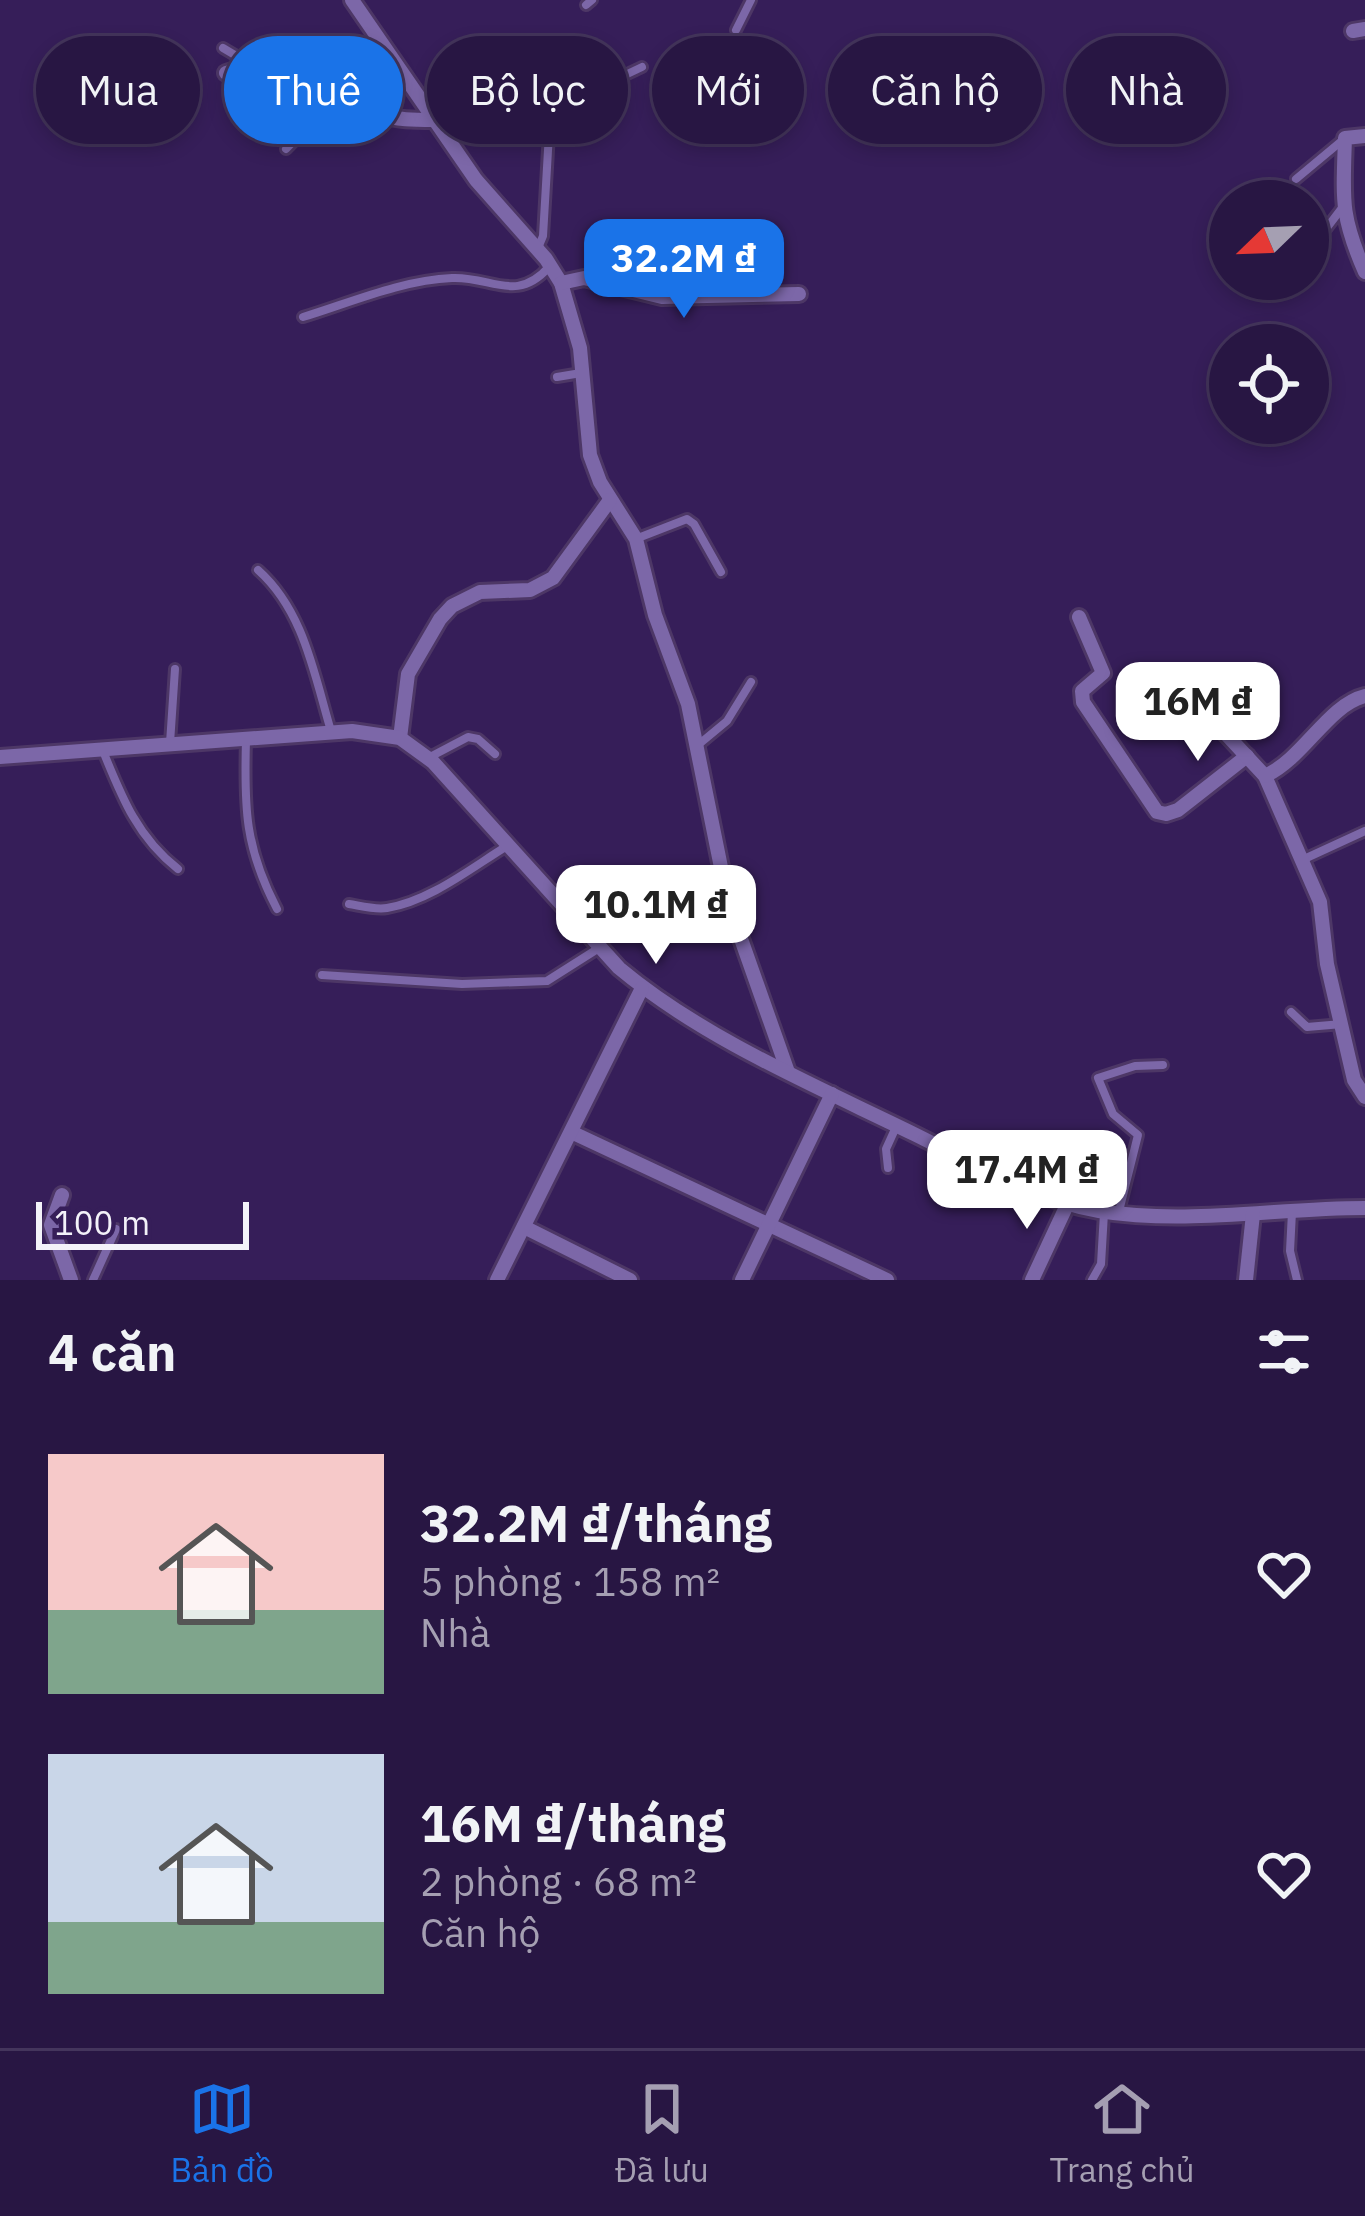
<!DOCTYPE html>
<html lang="vi">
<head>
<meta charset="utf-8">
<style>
  body { margin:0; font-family:"IBM Plex Sans",sans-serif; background:#301f4a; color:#f1f3f6; height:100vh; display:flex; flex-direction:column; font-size:45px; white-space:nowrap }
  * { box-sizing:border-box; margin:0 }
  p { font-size:39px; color:#a59fb2 }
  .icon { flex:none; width:66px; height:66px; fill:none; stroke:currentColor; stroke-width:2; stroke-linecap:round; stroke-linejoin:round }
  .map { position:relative; height:1280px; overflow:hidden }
  .details { display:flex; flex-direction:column; background:#281643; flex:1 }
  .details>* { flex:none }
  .hud { position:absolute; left:36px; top:36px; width:1293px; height:108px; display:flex; gap:24px }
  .needle { width:78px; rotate:247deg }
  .tools { position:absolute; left:1209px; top:180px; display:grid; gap:24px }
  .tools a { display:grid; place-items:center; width:120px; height:120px; border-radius:50%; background:#281643; box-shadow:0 6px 18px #0003,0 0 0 3px #44355c; font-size:60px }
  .scale { position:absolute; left:36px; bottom:30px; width:213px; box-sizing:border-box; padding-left:12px; border:6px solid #f3f2f9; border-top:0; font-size:33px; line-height:42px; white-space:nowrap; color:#f3f2f9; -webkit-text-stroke:9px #361e59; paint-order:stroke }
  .price { position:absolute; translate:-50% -102px; padding:0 27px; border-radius:24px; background:#fff; color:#222; font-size:39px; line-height:78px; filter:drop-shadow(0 3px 6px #0008) }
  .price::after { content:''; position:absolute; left:50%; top:72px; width:36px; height:27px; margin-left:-18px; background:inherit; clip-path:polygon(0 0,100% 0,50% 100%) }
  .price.active { background:#1a73e8; color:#fff }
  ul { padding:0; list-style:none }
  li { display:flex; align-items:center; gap:36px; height:300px; padding:0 48px }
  li span { display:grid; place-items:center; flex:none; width:336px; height:240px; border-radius:0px; color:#555 }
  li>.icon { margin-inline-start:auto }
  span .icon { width:144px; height:144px; fill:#fffc; stroke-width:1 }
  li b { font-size:51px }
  h2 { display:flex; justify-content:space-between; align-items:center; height:144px; padding:0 48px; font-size:51px }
  .tag { padding:0 42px; border-radius:54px; background:#281643; box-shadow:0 6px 18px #0003,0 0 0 3px #44355c; font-size:42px; line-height:108px }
  .tag.active { background:#1a73e8; color:#fff }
  .tabs { display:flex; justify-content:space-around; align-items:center; height:168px; border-top:3px solid #44355c; background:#281643; font-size:33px; color:#a59fb2 }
  .tabs a { display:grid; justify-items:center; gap:6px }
  .tabs .active { color:#1a73e8 }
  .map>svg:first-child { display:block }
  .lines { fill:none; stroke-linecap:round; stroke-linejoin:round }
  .lane-casing { stroke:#4d3766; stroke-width:14 }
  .street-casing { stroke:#4d3766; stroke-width:20 }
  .path { stroke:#9184a6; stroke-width:3; stroke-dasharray:3 9; stroke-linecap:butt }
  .lane { stroke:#7c67a8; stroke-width:8 }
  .street { stroke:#7c67a8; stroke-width:14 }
</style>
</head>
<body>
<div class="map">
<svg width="1365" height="1280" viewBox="0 0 1365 1280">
  <rect width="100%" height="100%" fill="#361e59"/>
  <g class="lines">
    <defs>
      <g id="lane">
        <polyline points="586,5 592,0"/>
        <polyline points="736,30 751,0"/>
        <polyline points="223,48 255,67"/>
        <polyline points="286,149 335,99"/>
        <polyline points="1296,179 1344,139"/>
        <polyline points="1319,238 1342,208"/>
        <polyline points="538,248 543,236 550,116 587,94 596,72 602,70 621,77 642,67"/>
        <path d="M 303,317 C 349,303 402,280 452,278 C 491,276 516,304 549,267"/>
        <polyline points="557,377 581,373"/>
        <polyline points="638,538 687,519 694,524 721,572"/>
        <path d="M 258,570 C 304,611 314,674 331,731"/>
        <path d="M 246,740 C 244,808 245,848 277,909"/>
        <polyline points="170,743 175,669"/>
        <polyline points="698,745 727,721 751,682"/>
        <path d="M 103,751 C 122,798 138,838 178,869"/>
        <polyline points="430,757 468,737 478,739 495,754"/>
        <polyline points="1302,860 1365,831"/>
        <path d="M 349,904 C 361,906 375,910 387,908 C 430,901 471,868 507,846"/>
        <polyline points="322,975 462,984 547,981 599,948"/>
        <polyline points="1291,1012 1307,1027 1342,1024"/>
        <polyline points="888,1168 886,1149 896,1127"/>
        <polyline points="1119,1211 1138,1135 1113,1114 1098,1078 1135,1066 1163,1065"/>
        <polyline points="1292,1212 1290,1251 1297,1280"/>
        <polyline points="93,1280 116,1229"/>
        <polyline points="1092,1280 1101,1264 1104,1213"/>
      </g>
      <g id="street">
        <polyline points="352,0 476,180 546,259 561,283 580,348 590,455 600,482 636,539 655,615 688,704 728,902 788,1072"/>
        <polyline points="1353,31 1365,29"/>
        <path d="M 226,73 C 266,57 338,102 378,114 C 397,120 414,120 434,120"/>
        <path d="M 1365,136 L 1345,138 C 1343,199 1340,215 1365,272"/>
        <polyline points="561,283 584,278 662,297 799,294"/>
        <polyline points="1079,617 1103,673 1082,691 1083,702 1157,812 1166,814 1178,810 1247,756"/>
        <polyline points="1154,725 1182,706 1199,705 1265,776 1320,902 1327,964 1354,1080 1365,1097"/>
        <polyline points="400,738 408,674 440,619 452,606 480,592 530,590 553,578 610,500"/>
        <path d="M 0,757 L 352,731 L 400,738 L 433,762 L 619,968 C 704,1039 814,1085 914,1134 C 973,1163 1034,1200 1099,1211 C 1188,1225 1276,1208 1365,1208"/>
        <path d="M 1265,776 C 1304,758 1328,705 1365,696"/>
        <polyline points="571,1132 887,1280"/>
        <polyline points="62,1195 51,1225 71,1280"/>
        <polyline points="524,1227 630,1280"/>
        <polyline points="497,1280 642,988"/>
        <polyline points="742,1280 832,1094"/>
        <polyline points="1032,1280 1067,1205"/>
        <polyline points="1246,1280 1253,1214"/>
      </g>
    </defs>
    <!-- lane casing -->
    <use href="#lane" class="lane-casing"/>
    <!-- street casing -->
    <use href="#street" class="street-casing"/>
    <!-- path -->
    <polyline class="path" points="647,929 716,912"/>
    <!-- lane -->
    <use href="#lane" class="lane"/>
    <!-- street -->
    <use href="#street" class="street"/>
  </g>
</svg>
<div class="tools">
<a><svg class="needle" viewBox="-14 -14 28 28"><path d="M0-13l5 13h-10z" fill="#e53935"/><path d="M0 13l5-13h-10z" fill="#a59fb2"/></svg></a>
<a><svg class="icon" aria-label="locate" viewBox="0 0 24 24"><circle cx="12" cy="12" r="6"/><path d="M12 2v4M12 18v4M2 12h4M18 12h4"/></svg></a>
</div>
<div class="scale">100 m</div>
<b class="price active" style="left:684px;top:321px">32.2M ₫</b>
<b class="price" style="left:1198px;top:764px">16M ₫</b>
<b class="price" style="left:656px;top:967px">10.1M ₫</b>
<b class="price" style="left:1027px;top:1232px">17.4M ₫</b>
<div class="hud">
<a class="tag">Mua</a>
<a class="tag active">Thuê</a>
<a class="tag">Bộ lọc</a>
<a class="tag">Mới</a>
<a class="tag">Căn hộ</a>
<a class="tag">Nhà</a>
</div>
</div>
<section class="details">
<h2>4 căn<svg class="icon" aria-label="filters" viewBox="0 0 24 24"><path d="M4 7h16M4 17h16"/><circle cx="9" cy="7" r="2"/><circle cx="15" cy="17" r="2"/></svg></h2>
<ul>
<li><span style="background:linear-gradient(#f6c9c9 65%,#7fa58c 0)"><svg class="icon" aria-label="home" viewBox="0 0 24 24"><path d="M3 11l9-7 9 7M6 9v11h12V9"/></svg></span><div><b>32.2M ₫/tháng</b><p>5 phòng · 158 m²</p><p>Nhà</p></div><svg class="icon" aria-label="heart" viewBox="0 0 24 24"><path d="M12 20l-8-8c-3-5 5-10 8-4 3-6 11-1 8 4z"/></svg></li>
<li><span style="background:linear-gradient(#c9d6e8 70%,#7fa58c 0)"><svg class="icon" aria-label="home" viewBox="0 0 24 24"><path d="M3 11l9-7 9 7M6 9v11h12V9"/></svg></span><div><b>16M ₫/tháng</b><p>2 phòng · 68 m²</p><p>Căn hộ</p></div><svg class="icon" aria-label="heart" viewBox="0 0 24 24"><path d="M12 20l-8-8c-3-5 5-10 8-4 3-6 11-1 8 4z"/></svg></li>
</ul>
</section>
<nav class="tabs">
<a class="active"><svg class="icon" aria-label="map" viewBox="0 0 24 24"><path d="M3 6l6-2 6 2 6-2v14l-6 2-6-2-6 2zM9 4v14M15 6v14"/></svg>Bản đồ</a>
<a><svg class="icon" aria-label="saved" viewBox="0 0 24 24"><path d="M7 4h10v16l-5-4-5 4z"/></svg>Đã lưu</a>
<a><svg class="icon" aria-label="home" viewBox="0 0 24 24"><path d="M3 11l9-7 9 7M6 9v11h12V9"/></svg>Trang chủ</a>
</nav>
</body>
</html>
